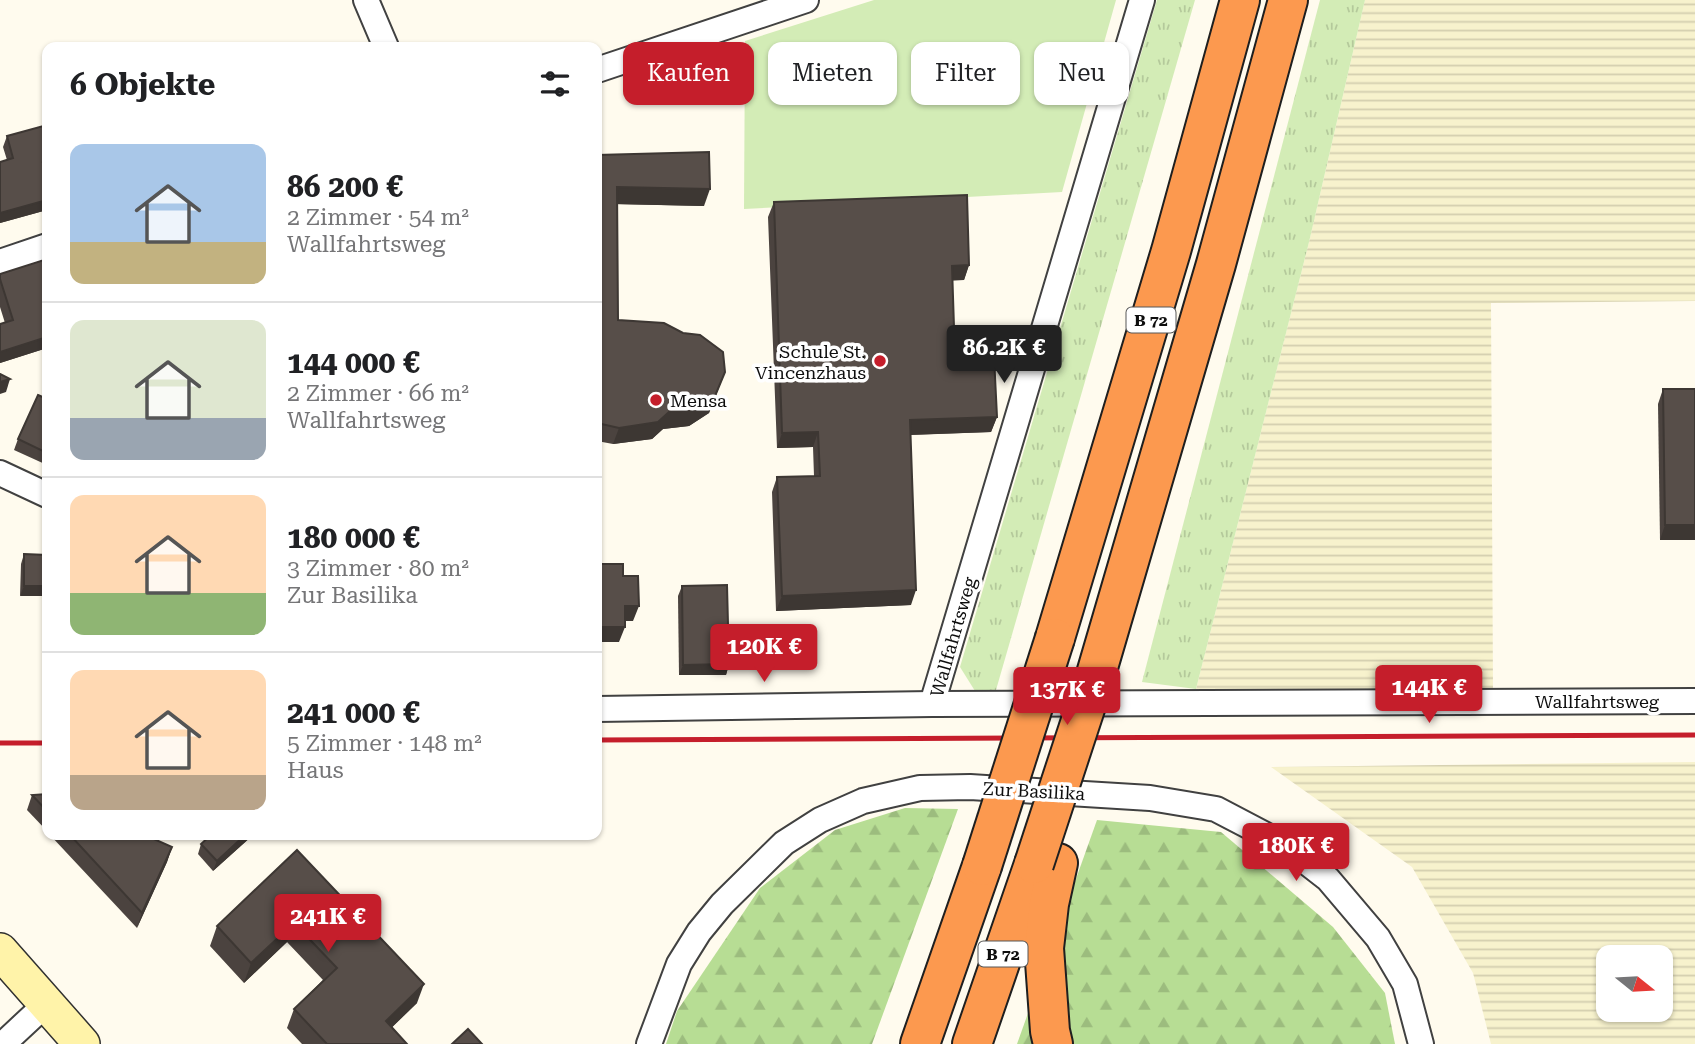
<!DOCTYPE html>
<html lang="de">
<head>
<meta charset="utf-8">
<style>
  body { margin:0; font-family:"Roboto Serif",serif; background:#f6f6f6; color:#202124; height:100vh; display:flex; flex-direction:column; font-size:26px; white-space:nowrap }
  * { box-sizing:border-box; margin:0 }
  p { font-size:23px; color:#757577 }
  .icon { flex:none; width:38px; height:38px; fill:none; stroke:currentColor; stroke-width:2; stroke-linecap:round; stroke-linejoin:round }
  .map { position:relative; flex:1; overflow:hidden }
  .details { position:absolute; left:42px; top:42px; width:560px; height:798px; display:flex; flex-direction:column; background:#fff; border-radius:14px; box-shadow:0 2px 5px #0004 }
  .details>* { flex:none }
  .top-card { position:absolute; left:623px; top:42px; width:665px; height:63px; display:flex; gap:14px }
  .needle { width:46px; rotate:108deg }
  .controls { position:absolute; left:1596px; top:945px; display:grid; gap:14px }
  .controls a { display:grid; place-items:center; width:77px; height:77px; border-radius:14px; background:#fff; box-shadow:0 2px 5px #0004; font-size:35px }
  .price { position:absolute; translate:-50% -60px; padding:0 16px; border-radius:7px; background:#c51e2b; color:#fff; font-size:23px; line-height:46px; filter:drop-shadow(0 2px 4px #0008) }
  .price::after { content:''; position:absolute; left:50%; top:42px; width:21px; height:16px; margin-left:-10px; background:inherit; clip-path:polygon(0 0,100% 0,50% 100%) }
  .price.on { background:#222; color:#fff }
  ul { padding:0; list-style:none }
  li { display:flex; align-items:center; gap:21px; height:175px; padding:0 28px }
  li+li { border-top:2px solid #e0e0e0 }
  li span { display:grid; place-items:center; flex:none; width:196px; height:140px; border-radius:14px; color:#555 }
  li>.icon { margin-inline-start:auto }
  span .icon { width:84px; height:84px; fill:#fffc; stroke-width:1 }
  li b { font-size:30px }
  h2 { display:flex; justify-content:space-between; align-items:center; height:84px; padding:0 28px; font-size:30px }
  .pill { padding:0 24px; border-radius:14px; background:#fff; box-shadow:0 2px 5px #0004; font-size:24px; line-height:63px }
  .pill.on { background:#c51e2b; color:#fff }
  .map>svg:first-child { display:block }
  .farmland { fill:url(#farmland-rules); fill-rule:evenodd }
  .grass { fill:url(#grass-tufts) }
  .forest { fill:url(#forest-firs) }
  .park { fill:#d3ecb6 }
  .lines { fill:none; stroke-linecap:round; stroke-linejoin:round }
  .street-casing { stroke:#414141; stroke-width:28 }
  .secondary-casing { stroke:#303030; stroke-width:38 }
  .highway-casing { stroke:#1f1f1f; stroke-width:42 }
  .street { stroke:#fff; stroke-width:24 }
  .secondary { stroke:#fff3a9; stroke-width:35 }
  .highway { stroke:#fc994f; stroke-width:38 }
  .rail { stroke:#c51e2b; stroke-width:5 }
  .highway-bridge-casing { stroke:#1f1f1f; stroke-width:42; stroke-linecap:butt }
  .highway-bridge { stroke:#fc994f; stroke-width:38 }
  .wall { fill:#4b433f }
  .shaded-wall { fill:#3d3733 }
  .building { fill:#574e49; stroke:#3d3733; stroke-width:2 }
  .poi-dot { fill:#c51e2b; stroke:#fff; stroke-width:2.5 }
  .labels { text-anchor:middle; dominant-baseline:central; stroke-width:7; stroke-linejoin:round; paint-order:stroke }
  .shield { fill:#fff; stroke:#565656; stroke-width:2 }
  .shield-label { font-size:16px; font-weight:bold; fill:#0e0e0e }
  .poi-label { font-size:18px; fill:#0e0e0e; stroke:#fff; text-anchor:end }
  .street-label { font-size:18px; fill:#0e0e0e; stroke:#fff }
</style>
</head>
<body>
<div class="map">
<svg width="1695" height="1044" viewBox="0 0 1695 1044">
  <defs>
    <pattern id="farmland-rules" width="6" height="5" patternUnits="userSpaceOnUse" patternTransform="scale(1.75)"><rect width="6" height="5" fill="#f7f2cd"/><path d="M0 2.5h6" fill="none" stroke="#d3ceaf"/></pattern>
    <pattern id="grass-tufts" width="24" height="20" patternUnits="userSpaceOnUse" patternTransform="scale(1.75)"><rect width="24" height="20" fill="#d3ecb6"/><path d="M3 7l-1-3M5 7V3M7 7l1-3M15 17l-1-3M17 17v-4M19 17l1-3" fill="none" stroke="#b4c99b"/></pattern>
    <pattern id="forest-firs" width="22" height="20" patternUnits="userSpaceOnUse" patternTransform="scale(1.75)"><rect width="22" height="20" fill="#b7dd94"/><path d="M5 1l3.5 6h-7zM16 11l3.5 6h-7z" fill="#9cbc7e"/></pattern>
  </defs>
  <rect width="100%" height="100%" fill="#fffbee"/>
  <!-- farmland -->
  <g class="farmland">
    <polygon points="1365,0 1695,0 1695,301 1491,303 1493,689 1196,689 1309,242"/>
    <path d="M 1695,762 L 1695,1044 L 1491,1044 L 1473,973 L 1412,867 L 1271,767 ZM 1608,957 L 1661,957 L 1661,1010 L 1608,1010 Z"/>
  </g>
  <!-- grass -->
  <g class="grass">
    <polygon points="1157,0 1195,0 996,690 975,691 960,667"/>
    <polygon points="1320,0 1365,0 1309,242 1196,689 1142,682"/>
  </g>
  <!-- forest -->
  <g class="forest">
    <polygon points="905,808 958,809 872,1044 666,1044 677,1011 760,888 835,830"/>
    <polygon points="1097,820 1221,832 1333,927 1385,993 1395,1044 1017,1044"/>
  </g>
  <!-- park -->
  <polygon class="park" points="874,0 1116,0 1062,192 744,209 745,41"/>
  <g class="lines">
    <defs>
      <g id="street">
        <polyline points="366,0 386,47"/>
        <polyline points="1142,0 932,704 1695,701"/>
        <polyline points="597,70 806,0"/>
        <polyline points="0,262 47,246"/>
        <polyline points="0,473 47,495"/>
        <polyline points="597,709 932,704"/>
        <polyline points="3,1044 46,1004"/>
        <polyline points="649,1044 679,964 699,932 722,904 784,843 820,820 863,801 920,788 970,787 1150,798 1216,809 1283,844 1328,879 1378,938 1405,984 1421,1044"/>
      </g>
      <polyline id="secondary" points="0,951 82,1044"/>
      <g id="highway">
        <polyline points="1055,638 1171,251 1240,0"/>
        <polyline points="1094,681 1216,264 1288,0"/>
        <polyline points="920,1044 982,866"/>
        <polyline points="972,1044 1034,864"/>
        <polyline points="1053,1044 1050,1031 1044,948 1049,904 1058,863"/>
      </g>
    </defs>
    <!-- street casing -->
    <use href="#street" class="street-casing"/>
    <!-- secondary casing -->
    <use href="#secondary" class="secondary-casing"/>
    <!-- highway casing -->
    <use href="#highway" class="highway-casing"/>
    <!-- street -->
    <use href="#street" class="street"/>
    <!-- secondary -->
    <use href="#secondary" class="secondary"/>
    <!-- highway -->
    <use href="#highway" class="highway"/>
    <!-- rail -->
    <g class="rail">
      <polyline points="597,740 1695,735"/>
      <polyline points="0,743 47,743"/>
    </g>
    <defs>
      <g id="highway-bridge">
        <polyline points="1034,864 1094,681"/>
        <polyline points="982,866 1055,638"/>
      </g>
    </defs>
    <!-- highway-bridge casing -->
    <use href="#highway-bridge" class="highway-bridge-casing"/>
    <!-- highway-bridge -->
    <use href="#highway-bridge" class="highway-bridge"/>
  </g>
  <!-- wall -->
  <g class="wall">
    <polygon points="47,125 47,210 0,223 7,160 3,147 7,136"/>
    <polygon points="597,155 704,206 617,204 618,320 725,372 709,413 689,426 663,429 652,439 613,444 597,441"/>
    <polygon points="774,202 969,265 964,280 952,280 955,358 997,417 991,432 911,435 911,605 776,611 772,492 777,477 814,476 813,447 777,448 768,217"/>
    <polygon points="47,259 47,348 0,363 0,324 5,323 0,307 0,274"/>
    <polygon points="1663,389 1695,389 1695,540 1660,540 1658,404"/>
    <polygon points="47,399 47,465 14,450 18,439"/>
    <polygon points="24,554 47,555 20,596 21,564"/>
    <polygon points="682,586 729,664 726,675 679,675 678,596"/>
    <polygon points="47,794 47,831 27,810 32,795"/>
    <polygon points="50,835 145,835 172,847 167,862 137,928"/>
    <polygon points="211,835 253,835 213,871 198,854 201,844"/>
    <polygon points="297,850 417,1003 392,1027 407,1044 302,1044 287,1028 294,1009 323,980 287,942 244,983 210,946 217,926"/>
  </g>
  <!-- shaded-wall -->
  <g class="shaded-wall">
    <polygon points="617,187 710,189 704,206 611,204"/>
    <polygon points="47,200 47,210 0,223 0,213"/>
    <polygon points="969,265 964,280 946,281 952,266"/>
    <polygon points="47,337 47,348 0,363 0,352"/>
    <polygon points="725,372 709,413 689,426 663,429 652,439 613,444 619,428 669,412"/>
    <polygon points="10,379 6,392 0,394 0,382"/>
    <polygon points="997,417 991,432 905,435 910,420"/>
    <polygon points="818,432 813,447 777,448 782,433"/>
    <polygon points="1665,525 1695,525 1695,540 1660,540"/>
    <polygon points="24,586 47,586 47,596 20,596"/>
    <polygon points="916,590 911,605 776,611 782,596"/>
    <polygon points="625,606 639,606 633,621 619,621"/>
    <polygon points="597,627 625,627 619,642 597,642"/>
    <polygon points="729,664 726,675 679,675 683,665"/>
    <polygon points="245,835 253,835 213,871 217,861"/>
    <polygon points="172,847 167,862 137,928 142,913"/>
    <polygon points="294,923 287,942 244,983 251,963"/>
    <polygon points="424,984 417,1003 379,1040 386,1021"/>
  </g>
  <!-- building -->
  <g class="building">
    <polygon points="47,125 47,164 43,163 47,179 47,200 0,213 0,162 13,158 7,136"/>
    <polygon points="709,152 710,189 617,187 618,320 664,323 683,333 700,335 723,352 725,372 715,396 695,410 669,412 658,422 619,428 597,423 597,155"/>
    <polygon points="967,195 969,265 952,266 955,358 994,356 997,417 910,420 916,590 782,596 777,477 820,476 818,432 782,433 774,202"/>
    <polygon points="47,259 47,337 0,352 0,324 13,320 0,279 0,274"/>
    <polygon points="0,374 10,379 0,382"/>
    <polygon points="1663,389 1695,389 1695,525 1665,525"/>
    <polygon points="38,395 47,399 47,453 18,439"/>
    <polygon points="24,554 47,555 47,586 24,586"/>
    <polygon points="597,564 623,564 623,576 638,576 639,606 625,606 625,627 597,627"/>
    <polygon points="727,585 729,664 683,665 682,586"/>
    <polygon points="47,794 47,811 32,795"/>
    <polygon points="70,835 145,835 172,847 142,913"/>
    <polygon points="211,835 245,835 217,861 201,844"/>
    <polygon points="297,850 424,984 386,1021 407,1044 327,1044 294,1009 337,968 294,923 251,963 217,926"/>
    <polygon points="468,1029 482,1044 452,1044"/>
  </g>
  <!-- markers -->
  <g class="poi-dot">
    <circle cx="880" cy="361" r="7"/>
    <circle cx="656" cy="400" r="7"/>
  </g>
  <g class="labels">
    <!-- shield labels -->
    <g class="shield">
      <rect x="1126.5" y="307.5" width="49" height="25" rx="5"/>
      <rect x="978.5" y="941.5" width="49" height="25" rx="5"/>
    </g>
    <g class="shield-label">
      <text x="1151" y="320">B 72</text>
      <text x="1003" y="954">B 72</text>
    </g>
    <!-- poi labels -->
    <g class="poi-label">
      <text x="866" y="351">Schule St.<tspan x="866" dy="21">Vincenzhaus</tspan></text>
      <text x="670" y="400" text-anchor="start">Mensa</text>
    </g>
    <!-- street labels -->
    <g class="street-label">
      <text transform="translate(953 637) rotate(-74)">Wallfahrtsweg</text>
      <text x="1597" y="701">Wallfahrtsweg</text>
      <text transform="translate(1034 791) rotate(3)">Zur Basilika</text>
    </g>
  </g>
</svg>
<div class="controls">
<a><svg class="needle" viewBox="-14 -14 28 28"><path d="M0-13l5 13h-10z" fill="#e53935"/><path d="M0 13l5-13h-10z" fill="#757577"/></svg></a>
</div>
<b class="price on" style="left:1004px;top:385px">86.2K €</b>
<b class="price" style="left:764px;top:684px">120K €</b>
<b class="price" style="left:1429px;top:725px">144K €</b>
<b class="price" style="left:1067px;top:727px">137K €</b>
<b class="price" style="left:1296px;top:883px">180K €</b>
<b class="price" style="left:328px;top:954px">241K €</b>
<div class="top-card">
<a class="pill on">Kaufen</a>
<a class="pill">Mieten</a>
<a class="pill">Filter</a>
<a class="pill">Neu</a>
</div>
<section class="details">
<h2>6 Objekte<svg class="icon" aria-label="filters" viewBox="0 0 24 24"><path d="M4 7h16M4 17h16"/><circle cx="9" cy="7" r="2"/><circle cx="15" cy="17" r="2"/></svg></h2>
<ul>
<li><span style="background:linear-gradient(#a9c7e8 70%,#c2b280 0)"><svg class="icon" aria-label="home" viewBox="0 0 24 24"><path d="M3 11l9-7 9 7M6 9v11h12V9"/></svg></span><div><b>86 200 €</b><p>2 Zimmer · 54 m²</p><p>Wallfahrtsweg</p></div></li>
<li><span style="background:linear-gradient(#dfe7d0 70%,#9aa5b1 0)"><svg class="icon" aria-label="home" viewBox="0 0 24 24"><path d="M3 11l9-7 9 7M6 9v11h12V9"/></svg></span><div><b>144 000 €</b><p>2 Zimmer · 66 m²</p><p>Wallfahrtsweg</p></div></li>
<li><span style="background:linear-gradient(#ffd9b3 70%,#8fb573 0)"><svg class="icon" aria-label="home" viewBox="0 0 24 24"><path d="M3 11l9-7 9 7M6 9v11h12V9"/></svg></span><div><b>180 000 €</b><p>3 Zimmer · 80 m²</p><p>Zur Basilika</p></div></li>
<li><span style="background:linear-gradient(#ffd9b3 75%,#b9a48a 0)"><svg class="icon" aria-label="home" viewBox="0 0 24 24"><path d="M3 11l9-7 9 7M6 9v11h12V9"/></svg></span><div><b>241 000 €</b><p>5 Zimmer · 148 m²</p><p>Haus</p></div></li>
</ul>
</section>
</div>
</body>
</html>
